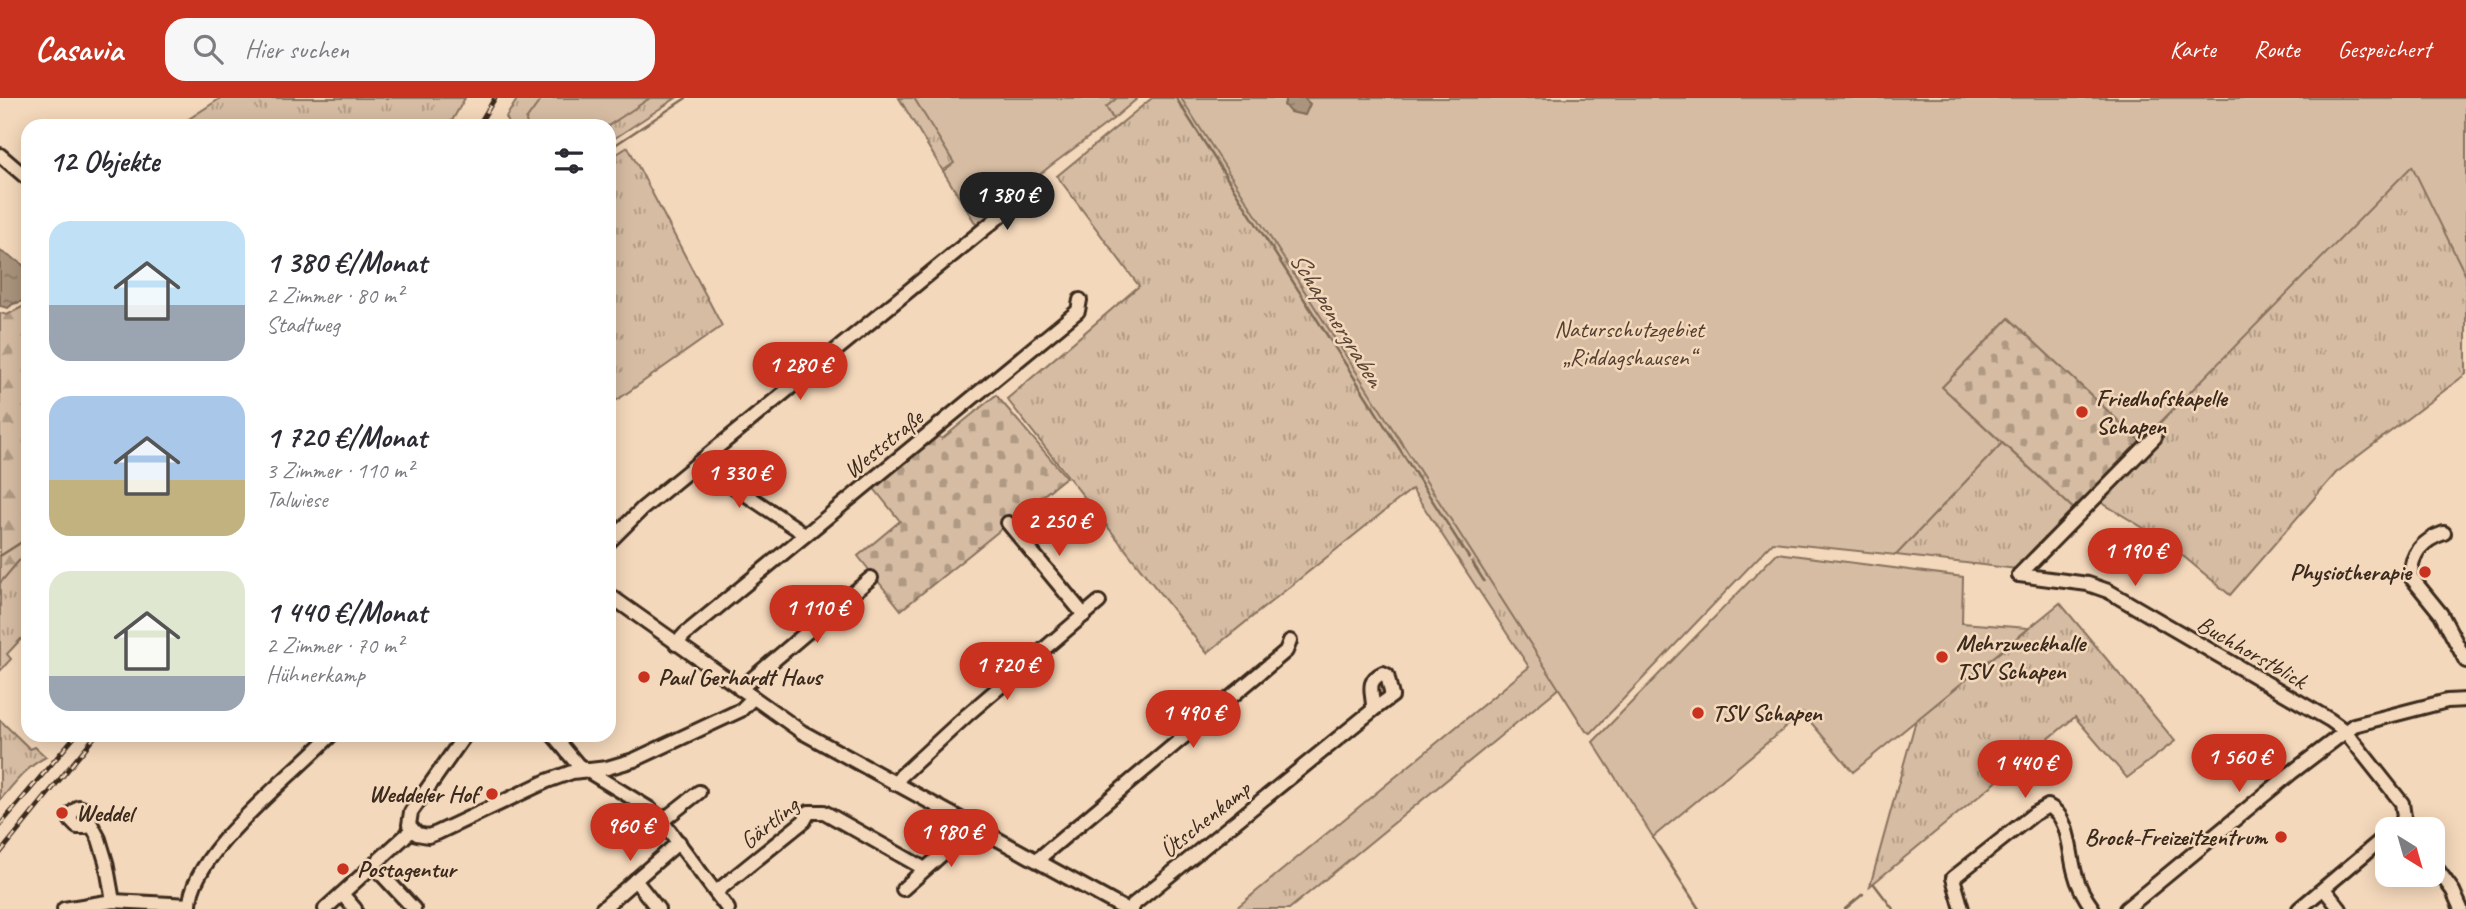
<!DOCTYPE html>
<html lang="de">
<head>
<meta charset="utf-8">
<style>
  body { margin:0; font-family:Caveat,sans-serif; background:#f7f7f7; color:#2b2b33; height:100vh; display:flex; flex-direction:column; font-size:26px; white-space:nowrap }
  * { box-sizing:border-box; margin:0 }
  p { font-size:23px; color:#7c7c81 }
  .icon { flex:none; width:38px; height:38px; fill:none; stroke:currentColor; stroke-width:2; stroke-linecap:round; stroke-linejoin:round }
  .map { position:relative; flex:1; overflow:hidden }
  .panel { position:absolute; left:21px; top:21px; width:595px; height:623px; display:flex; flex-direction:column; background:#fff; border-radius:21px; box-shadow:0 4px 18px #0003 }
  .panel>* { flex:none }
  .needle { width:46px; rotate:143deg }
  .fabs { position:absolute; left:2375px; top:719px; display:grid; gap:14px }
  .fabs a { display:grid; place-items:center; width:70px; height:70px; border-radius:14px; background:#fff; box-shadow:0 4px 18px #0003; font-size:35px }
  .price { position:absolute; translate:-50% -60px; padding:0 16px; border-radius:24px; background:#c8321e; color:#fff; font-size:23px; line-height:46px; filter:drop-shadow(0 2px 4px #0008) }
  .price::after { content:''; position:absolute; left:50%; top:42px; width:21px; height:16px; margin-left:-10px; background:inherit; clip-path:polygon(0 0,100% 0,50% 100%) }
  .price.active { background:#222; color:#fff }
  ul { padding:0; list-style:none }
  li { display:flex; align-items:center; gap:21px; height:175px; padding:0 28px }
  li span { display:grid; place-items:center; flex:none; width:196px; height:140px; border-radius:21px; color:#555 }
  li>.icon { margin-inline-start:auto }
  span .icon { width:84px; height:84px; fill:#fffc; stroke-width:1 }
  li b { font-size:30px }
  h2 { display:flex; justify-content:space-between; align-items:center; height:84px; padding:0 28px; font-size:30px }
  header { display:flex; align-items:center; gap:42px; box-sizing:border-box; height:98px; padding:0 35px; background:#c8321e; color:#fff }
  header strong { font-size:33px }
  nav { display:flex; gap:38px; margin-inline-start:auto; font-size:24px }
  .search { width:490px; height:63px; background:#f7f7f7; display:flex; align-items:center; gap:18px; box-sizing:border-box; padding:0 24px; border-radius:21px; color:#7c7c81; font-size:26px }
  .map>svg:first-child { display:block }
  .grass { fill:url(#grass-tufts); stroke:#887360; stroke-width:2 }
  .forest { fill:url(#forest-firs); stroke:#887360; stroke-width:2 }
  .cemetery { fill:url(#cemetery-stones); stroke:#887360; stroke-width:2 }
  .green { fill:#d6bca2; stroke:#887360; stroke-width:2 }
  .water { fill:url(#water-ripples); stroke:#7e6a57; stroke-width:2 }
  .lines { fill:none; stroke-linecap:round; stroke-linejoin:round }
  .stream { stroke:#7e6a57; stroke-width:2.5 }
  .minor-casing { stroke:#3b2a1e; stroke-width:18 }
  .minor { stroke:#f4d8bb; stroke-width:12 }
  .rail-casing { stroke:#3b2a1e; stroke-width:5 }
  .rail { stroke:#f4d8bb; stroke-width:2.5; stroke-dasharray:8; stroke-linecap:butt }
  .poi-dot { fill:#c8321e; stroke:#f4d8bb; stroke-width:2.5 }
  .labels { text-anchor:middle; dominant-baseline:central; stroke-width:5; stroke-linejoin:round; paint-order:stroke }
  .park-label { font-size:24px; fill:#524032; stroke:#f4d8bb }
  .poi-label { font-size:24px; font-weight:bold; fill:#3b2a1e; stroke:#f4d8bb; text-anchor:start }
  .street-label { font-size:24px; fill:#3b2a1e; stroke:#f4d8bb }
  .water-label { font-size:26px; font-style:italic; fill:#574436; stroke:#f4d8bb }
</style>
</head>
<body>
<header>
<strong>Casavia</strong>
<div class="search"><svg class="icon" aria-label="search" viewBox="0 0 24 24"><circle cx="10" cy="10" r="6"/><path d="M15 15l6 6"/></svg>Hier suchen</div>
<nav><a>Karte</a><a>Route</a><a>Gespeichert</a></nav>
</header>
<div class="map">
<svg width="2466" height="811" viewBox="0 0 2466 811">
  <defs>
    <pattern id="grass-tufts" width="24" height="20" patternUnits="userSpaceOnUse" patternTransform="scale(1.75)"><rect width="24" height="20" fill="#d6bca2"/><path d="M3 7l-1-3M5 7V3M7 7l1-3M15 17l-1-3M17 17v-4M19 17l1-3" fill="none" stroke="#af9983"/></pattern>
    <pattern id="forest-firs" width="22" height="20" patternUnits="userSpaceOnUse" patternTransform="scale(1.75)"><rect width="22" height="20" fill="#d6bca2"/><path d="M5 1l3.5 6h-7zM16 11l3.5 6h-7z" fill="#af9983"/></pattern>
    <pattern id="cemetery-stones" width="16" height="16" patternUnits="userSpaceOnUse" patternTransform="scale(1.75)"><rect width="16" height="16" fill="#d6bca2"/><path d="M2 7V4a2 2 0 0 1 4 0v3zM10 15v-3a2 2 0 0 1 4 0v3z" fill="#af9983"/></pattern>
    <pattern id="water-ripples" width="26" height="14" patternUnits="userSpaceOnUse" patternTransform="scale(1.75)"><rect width="26" height="14" fill="#aa947d"/><path d="M2 4q2-2 4 0t4 0M15 11q2-2 4 0t4 0" fill="none" stroke="#8c7966"/></pattern>
  </defs>
  <rect width="100%" height="100%" fill="#f4d8bb"/>
  <filter id="ink" filterUnits="userSpaceOnUse"><feTurbulence type="fractalNoise" baseFrequency=".0143" numOctaves="2"/><feDisplacementMap in="SourceGraphic" scale="14" xChannelSelector="R" yChannelSelector="G"/><feConvolveMatrix kernelMatrix="1 2 1 2 8 2 1 2 1" color-interpolation-filters="sRGB"/></filter>
  <g filter="url(#ink)">
    <!-- grass -->
    <g class="grass">
      <polygon points="221,0 465,0 449,28 178,28"/>
      <polygon points="518,0 676,0 609,44 609,28 510,28 506,19"/>
      <polygon points="899,0 1045,0 943,73"/>
      <polygon points="1101,0 1138,0 1113,21"/>
      <polygon points="1152,0 1753,0 1774,440 1586,633 1559,590 1289,811 1235,811 1529,569 1412,391 1207,555 1007,301 1139,188 1057,78"/>
      <polygon points="2466,0 2466,276 2336,375 2230,497 2165,443 2097,402 2017,471 1896,457 2002,345 2075,412 2140,345 2009,220"/>
      <polygon points="628,49 722,228 617,302 609,290 609,61"/>
      <polygon points="28,452 28,547 21,541 7,556 11,561 0,573 0,485"/>
      <polygon points="2060,505 2175,643 2127,680 2075,619 1870,788 1916,622"/>
      <path d="M 0,622 L 30,651 L 35,649 L 46,659 C 26,669 14,686 0,702 Z"/>
    </g>
    <!-- forest -->
    <polygon class="forest" points="28,206 28,452 0,485 0,215 7,217"/>
    <!-- cemetery -->
    <g class="cemetery">
      <polygon points="2009,220 2141,344 2075,412 1942,289"/>
      <polygon points="996,297 1066,379 901,512 858,458 900,423 872,388 936,335 942,341"/>
    </g>
    <!-- green -->
    <g class="green">
      <polygon points="542,0 650,0 608,28 527,28 526,22"/>
      <polygon points="914,0 1117,0 1106,9 1113,21 1049,69 977,128 943,73 954,65"/>
      <polygon points="1181,0 2466,0 2466,178 2412,68 2141,344 2009,220 1942,289 2002,345 1896,457 1773,444 1591,635 1586,633"/>
      <polygon points="1777,455 1963,479 1962,525 2029,530 1853,674 1803,615 1653,739 1593,644"/>
    </g>
    <!-- water -->
    <g class="water">
      <polygon points="1286,0 1304,0 1310,6 1305,17 1290,14 1284,7"/>
      <polygon points="0,153 21,165 28,173 28,202 13,206 8,210 0,208"/>
    </g>
    <g class="lines">
      <!-- stream -->
      <g class="stream">
        <polyline points="1176,0 1469,460"/>
        <polyline points="609,51 686,0"/>
        <polyline points="0,458 28,440"/>
        <polyline points="1472,464 1484,483"/>
        <polyline points="1653,740 1699,811"/>
        <polyline points="1874,786 1893,811"/>
        <polyline points="1845,811 1863,796"/>
      </g>
      <defs>
        <g id="minor">
          <polyline points="0,57 28,81"/>
          <polyline points="702,363 715,376 796,430 804,438"/>
          <polyline points="1008,425 1084,517"/>
          <path d="M 2444,435 C 2423,442 2410,456 2411,479 L 2441,516 L 2466,563"/>
          <polyline points="609,444 642,411 1022,100"/>
          <polyline points="2019,477 2088,486 2108,493 2330,622 2345,633 2402,705 2404,719 2401,725 2407,732"/>
          <polyline points="2019,477 2155,339"/>
          <polyline points="609,497 802,634 1125,811"/>
          <polyline points="676,546 685,536 1078,213 1080,202"/>
          <polyline points="740,591 871,480"/>
          <polyline points="465,637 411,714 409,727 417,736 428,738 437,735 547,683 572,674 607,670 634,662 741,612 753,600"/>
          <polyline points="553,637 578,667 650,711 662,723 728,811"/>
          <polyline points="895,686 901,678 967,617 1099,504"/>
          <polyline points="662,723 699,694"/>
          <polyline points="90,724 86,729 77,729 71,723 71,716 79,709 89,713 90,724 99,741 106,764 113,803"/>
          <polyline points="1037,762 1286,553 1290,543"/>
          <polyline points="2432,764 2453,793 2461,811"/>
          <polyline points="373,767 414,811"/>
          <polyline points="635,782 658,811"/>
          <polyline points="903,791 949,750 970,726"/>
          <polyline points="2324,791 2340,811"/>
          <polyline points="716,794 804,723 809,714 824,714 925,771"/>
          <polyline points="342,796 355,811"/>
          <polyline points="64,811 113,803 190,807"/>
          <path d="M 190,811 C 186,758 296,675 331,637"/>
          <polyline points="325,811 412,732"/>
          <polyline points="602,811 679,744"/>
          <path d="M 1132,811 L 1134,806 L 1373,612 C 1374,595 1364,584 1383,575 L 1387,577 L 1392,598 L 1373,612"/>
          <path d="M 1962,811 L 1953,780 L 2034,716 L 2048,708 C 2070,718 2069,755 2075,775 C 2078,788 2085,800 2093,811"/>
          <polyline points="2126,811 2291,675 2354,627 2447,603 2466,602"/>
          <polyline points="2299,811 2387,737"/>
        </g>
      </defs>
      <!-- minor casing -->
      <use href="#minor" class="minor-casing"/>
      <!-- minor -->
      <use href="#minor" class="minor"/>
      <defs>
        <g id="rail">
          <polyline points="478,28 495,0"/>
          <polyline points="0,727 76,637"/>
          <polyline points="0,755 96,637"/>
        </g>
      </defs>
      <!-- rail casing -->
      <use href="#rail" class="rail-casing"/>
      <!-- rail -->
      <use href="#rail" class="rail"/>
    </g>
  </g>
  <!-- markers -->
  <g class="poi-dot">
    <circle cx="2082" cy="314" r="7"/>
    <circle cx="2425" cy="474" r="7"/>
    <circle cx="1942" cy="559" r="7"/>
    <circle cx="644" cy="579" r="7"/>
    <circle cx="1698" cy="615" r="7"/>
    <circle cx="492" cy="696" r="7"/>
    <circle cx="62" cy="715" r="7"/>
    <circle cx="2281" cy="739" r="7"/>
    <circle cx="343" cy="771" r="7"/>
  </g>
  <g class="labels">
    <!-- park labels -->
    <g class="park-label">
      <text x="1629" y="231">Naturschutzgebiet<tspan x="1629" dy="28">„Riddagshausen“</tspan></text>
    </g>
    <!-- poi labels -->
    <g class="poi-label">
      <text x="2096" y="300">Friedhofskapelle<tspan x="2096" dy="28">Schapen</tspan></text>
      <text x="2411" y="474" text-anchor="end">Physiotherapie</text>
      <text x="1956" y="545">Mehrzweckhalle<tspan x="1956" dy="28">TSV Schapen</tspan></text>
      <text x="658" y="579">Paul Gerhardt Haus</text>
      <text x="1712" y="615">TSV Schapen</text>
      <text x="478" y="696" text-anchor="end">Weddeler Hof</text>
      <text x="76" y="715">Weddel</text>
      <text x="2267" y="739" text-anchor="end">Brock-Freizeitzentrum</text>
      <text x="357" y="771">Postagentur</text>
    </g>
    <!-- street labels -->
    <g class="street-label">
      <text transform="translate(883 346) rotate(-39)">Weststraße</text>
      <text transform="translate(2252 554) rotate(30)">Buchhorstblick</text>
      <text transform="translate(1205 721) rotate(-39)">Ütschenkamp</text>
      <text transform="translate(769 725) rotate(-39)">Gärtling</text>
    </g>
    <!-- water labels -->
    <g class="water-label">
      <text transform="translate(1337 221) rotate(58)">Schapenergraben</text>
    </g>
  </g>
</svg>
<div class="fabs">
<a><svg class="needle" viewBox="-14 -14 28 28"><path d="M0-13l5 13h-10z" fill="#e53935"/><path d="M0 13l5-13h-10z" fill="#7c7c81"/></svg></a>
</div>
<b class="price active" style="left:1007px;top:134px">1 380 €</b>
<b class="price" style="left:800px;top:304px">1 280 €</b>
<b class="price" style="left:739px;top:412px">1 330 €</b>
<b class="price" style="left:1059px;top:460px">2 250 €</b>
<b class="price" style="left:2135px;top:490px">1 190 €</b>
<b class="price" style="left:817px;top:547px">1 110 €</b>
<b class="price" style="left:1007px;top:604px">1 720 €</b>
<b class="price" style="left:1193px;top:652px">1 490 €</b>
<b class="price" style="left:2239px;top:696px">1 560 €</b>
<b class="price" style="left:2025px;top:702px">1 440 €</b>
<b class="price" style="left:630px;top:765px">960 €</b>
<b class="price" style="left:951px;top:771px">1 980 €</b>
<section class="panel">
<h2>12 Objekte<svg class="icon" aria-label="filters" viewBox="0 0 24 24"><path d="M4 7h16M4 17h16"/><circle cx="9" cy="7" r="2"/><circle cx="15" cy="17" r="2"/></svg></h2>
<ul>
<li><span style="background:linear-gradient(#bfe0f5 60%,#9aa5b1 0)"><svg class="icon" aria-label="home" viewBox="0 0 24 24"><path d="M3 11l9-7 9 7M6 9v11h12V9"/></svg></span><div><b>1 380 €/Monat</b><p>2 Zimmer · 80 m²</p><p>Stadtweg</p></div></li>
<li><span style="background:linear-gradient(#a9c7e8 60%,#c2b280 0)"><svg class="icon" aria-label="home" viewBox="0 0 24 24"><path d="M3 11l9-7 9 7M6 9v11h12V9"/></svg></span><div><b>1 720 €/Monat</b><p>3 Zimmer · 110 m²</p><p>Talwiese</p></div></li>
<li><span style="background:linear-gradient(#dfe7d0 75%,#9aa5b1 0)"><svg class="icon" aria-label="home" viewBox="0 0 24 24"><path d="M3 11l9-7 9 7M6 9v11h12V9"/></svg></span><div><b>1 440 €/Monat</b><p>2 Zimmer · 70 m²</p><p>Hühnerkamp</p></div></li>
</ul>
</section>
</div>
</body>
</html>
